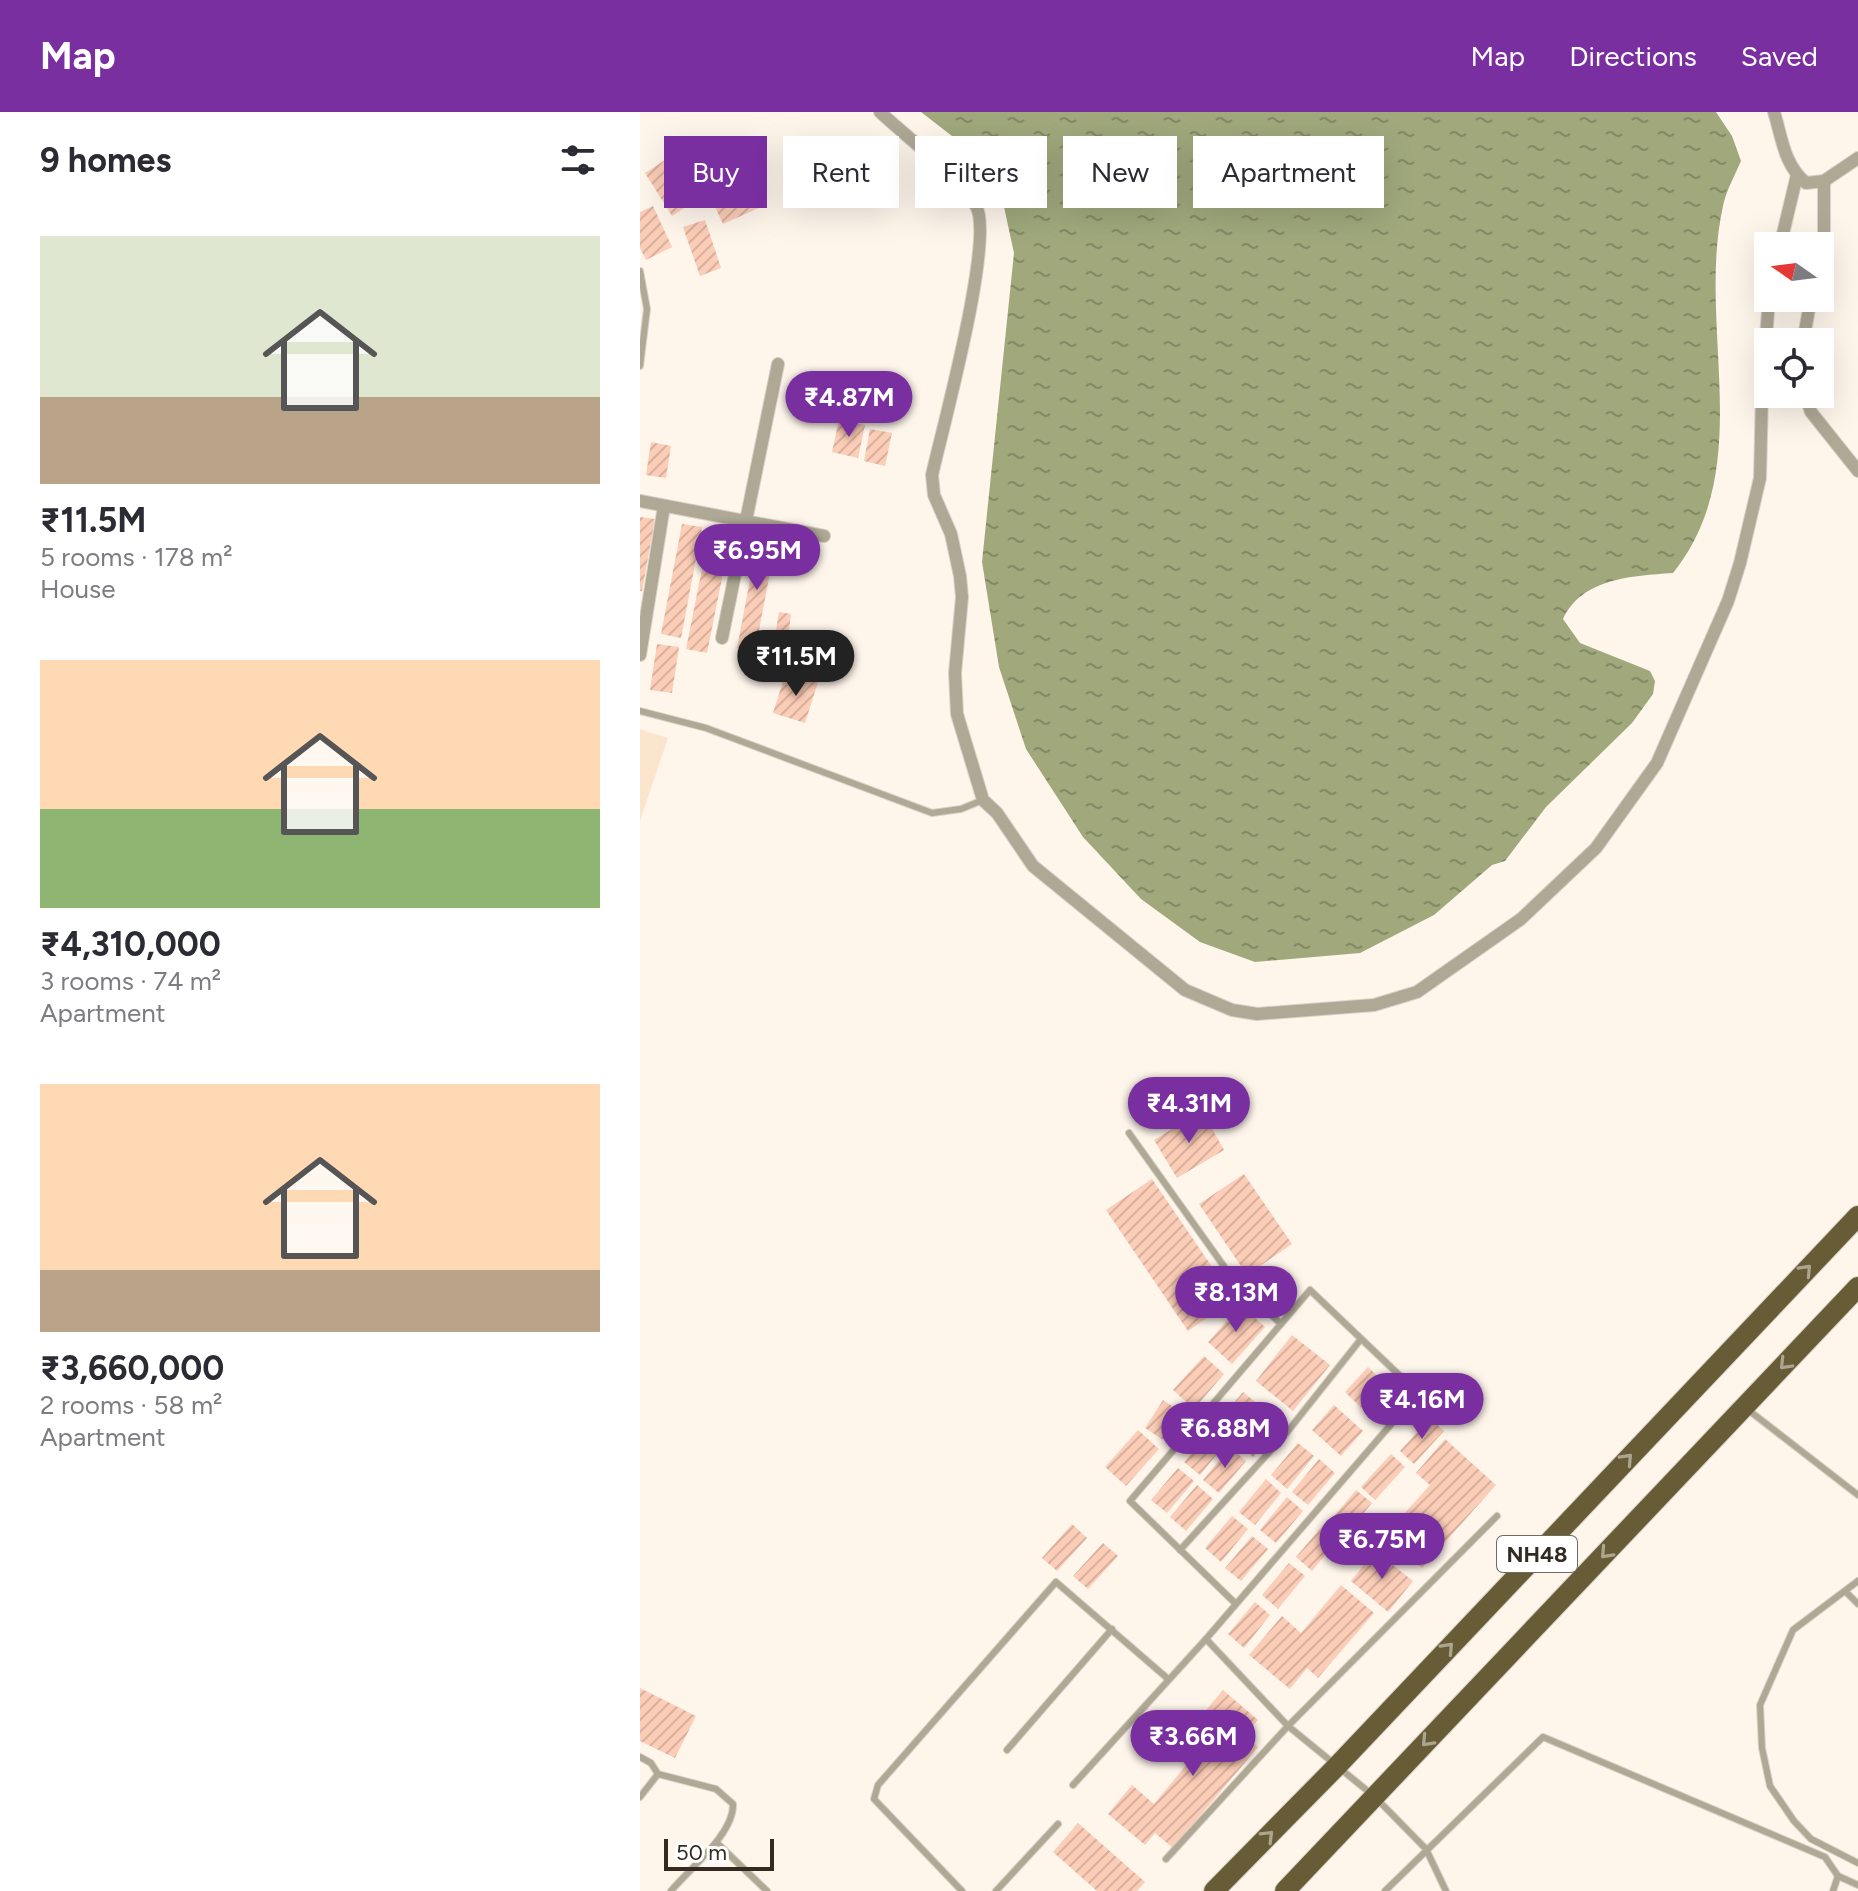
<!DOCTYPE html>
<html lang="en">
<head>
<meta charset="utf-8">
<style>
  body { margin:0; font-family:Figtree,sans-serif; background:#f2f2f3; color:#2b2b33; height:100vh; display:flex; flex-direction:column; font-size:30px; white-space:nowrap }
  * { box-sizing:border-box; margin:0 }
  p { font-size:26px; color:#7c7c81 }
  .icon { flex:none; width:44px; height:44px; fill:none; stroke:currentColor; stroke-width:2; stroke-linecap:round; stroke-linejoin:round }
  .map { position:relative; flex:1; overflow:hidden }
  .panel { display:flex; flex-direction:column; background:#fff; width:640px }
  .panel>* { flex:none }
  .guide { position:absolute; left:24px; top:24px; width:760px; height:72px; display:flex; gap:16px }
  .needle { width:52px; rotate:284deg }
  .controls { position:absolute; left:1114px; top:120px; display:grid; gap:16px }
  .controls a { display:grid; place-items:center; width:80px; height:80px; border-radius:0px; background:#fff; box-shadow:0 8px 32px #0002; font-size:40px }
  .scale { position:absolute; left:24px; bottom:20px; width:110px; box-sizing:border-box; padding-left:8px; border:4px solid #332a21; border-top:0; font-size:22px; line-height:28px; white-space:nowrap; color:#332a21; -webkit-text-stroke:6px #fff; paint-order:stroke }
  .price { position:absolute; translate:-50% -68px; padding:0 18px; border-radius:28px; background:#7a2fa1; color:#fff; font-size:26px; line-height:52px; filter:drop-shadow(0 2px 4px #0008) }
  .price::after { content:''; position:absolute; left:50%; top:48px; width:24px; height:18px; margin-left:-12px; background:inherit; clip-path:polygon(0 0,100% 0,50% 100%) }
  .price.on { background:#222; color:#fff }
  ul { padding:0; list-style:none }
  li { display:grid; align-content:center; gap:16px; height:424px; padding:0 40px }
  li span { display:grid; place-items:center; height:248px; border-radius:0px; color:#555 }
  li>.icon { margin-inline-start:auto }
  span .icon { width:144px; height:144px; fill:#fffc; stroke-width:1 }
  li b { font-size:34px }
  h2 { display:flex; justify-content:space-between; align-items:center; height:96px; padding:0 40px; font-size:34px }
  .chip { padding:0 28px; border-radius:0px; background:#fff; box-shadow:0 8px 32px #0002; font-size:28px; line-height:72px }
  .chip.on { background:#7a2fa1; color:#fff }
  header { display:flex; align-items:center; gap:48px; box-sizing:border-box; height:112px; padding:0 40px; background:#7a2fa1; color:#fff }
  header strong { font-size:38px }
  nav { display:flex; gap:44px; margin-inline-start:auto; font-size:28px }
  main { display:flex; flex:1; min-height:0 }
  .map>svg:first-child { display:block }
  .built { fill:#fce5cd }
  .water { fill:url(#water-ripples) }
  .building { fill:url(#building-hatch) }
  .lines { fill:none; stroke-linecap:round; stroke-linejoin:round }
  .service-casing { stroke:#d9d0c7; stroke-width:8 }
  .minor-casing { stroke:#d9d0c7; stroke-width:14 }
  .trunk-casing { stroke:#d9d0c7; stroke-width:22 }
  .service { stroke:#aea895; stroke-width:6 }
  .minor { stroke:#aea895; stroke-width:12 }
  .trunk { stroke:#685c36; stroke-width:20 }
  .oneway { stroke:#aca590 }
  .labels { text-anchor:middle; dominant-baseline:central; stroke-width:8; stroke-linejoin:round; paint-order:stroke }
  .shield { fill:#fff; stroke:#706a64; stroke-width:2 }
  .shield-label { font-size:22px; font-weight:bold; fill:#332a21 }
</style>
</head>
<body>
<header>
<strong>Map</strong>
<nav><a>Map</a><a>Directions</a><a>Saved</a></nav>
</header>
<main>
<section class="panel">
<h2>9 homes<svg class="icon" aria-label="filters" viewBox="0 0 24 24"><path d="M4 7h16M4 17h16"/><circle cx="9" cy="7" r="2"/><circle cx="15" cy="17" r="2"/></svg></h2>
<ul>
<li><span style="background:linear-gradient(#dfe7d0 65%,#b9a48a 0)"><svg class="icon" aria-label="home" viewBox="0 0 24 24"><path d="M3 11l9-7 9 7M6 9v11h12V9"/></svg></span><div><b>₹11.5M</b><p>5 rooms · 178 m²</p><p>House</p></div></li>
<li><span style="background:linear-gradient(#ffd9b3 60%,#8fb573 0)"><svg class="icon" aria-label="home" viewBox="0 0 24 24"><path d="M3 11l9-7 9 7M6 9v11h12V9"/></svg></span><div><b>₹4,310,000</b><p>3 rooms · 74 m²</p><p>Apartment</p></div></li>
<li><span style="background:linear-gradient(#ffd9b3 75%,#b9a48a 0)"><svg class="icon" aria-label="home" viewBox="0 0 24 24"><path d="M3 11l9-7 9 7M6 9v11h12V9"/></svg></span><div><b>₹3,660,000</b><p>2 rooms · 58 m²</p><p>Apartment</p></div></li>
</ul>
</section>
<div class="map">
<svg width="1218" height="1779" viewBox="0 0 1218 1779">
  <defs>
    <pattern id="water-ripples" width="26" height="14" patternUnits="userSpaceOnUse" patternTransform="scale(2)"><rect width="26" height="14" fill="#a0a87c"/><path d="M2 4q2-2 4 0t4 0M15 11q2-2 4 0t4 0" fill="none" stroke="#838965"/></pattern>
    <pattern id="building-hatch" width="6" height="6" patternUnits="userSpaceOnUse" patternTransform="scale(2)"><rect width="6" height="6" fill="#fccdb7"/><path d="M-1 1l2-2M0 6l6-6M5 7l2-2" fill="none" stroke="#d8b09d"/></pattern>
  </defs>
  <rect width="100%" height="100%" fill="#fef5eb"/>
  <!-- built -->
  <polygon class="built" points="0,617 28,626 0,709"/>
  <!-- water -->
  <path class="water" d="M 281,0 L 1076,0 L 1092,24 L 1101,49 C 1095,63 1086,79 1083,94 C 1056,216 1118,355 1033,461 C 992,464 942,466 923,507 L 940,531 L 1010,559 L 1015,569 L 1013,582 L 992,611 L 906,695 L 865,749 L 852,753 L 794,803 L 720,841 L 615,850 L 560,830 L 501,787 L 443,725 L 386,637 L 359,555 L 342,450 L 374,141 L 361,81 L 352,61 L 334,41 Z"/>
  <!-- building -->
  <g class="building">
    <polygon points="25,48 52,91 32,104 5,61"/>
    <polygon points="104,56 121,95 83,112 65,74"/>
    <polygon points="13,94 32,135 6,148 0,136 0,100"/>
    <polygon points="65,108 81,156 60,164 43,115"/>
    <polygon points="199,308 225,313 218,346 192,340"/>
    <polygon points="230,317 252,321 245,354 224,349"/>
    <polygon points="11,330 31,334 26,366 6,363"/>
    <polygon points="0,405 15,407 2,479 0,479"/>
    <polygon points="42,412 62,415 41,526 21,522"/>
    <polygon points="70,417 91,421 67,541 46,537"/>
    <polygon points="119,421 137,424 115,539 97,536"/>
    <polygon points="139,500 151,502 148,527 135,525"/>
    <polygon points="17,532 39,535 32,581 10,578"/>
    <polygon points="146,560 178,570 165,611 133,601"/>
    <polygon points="562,999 584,1038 537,1066 514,1028"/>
    <polygon points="604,1062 652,1132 607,1163 559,1092"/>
    <polygon points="512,1067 594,1187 548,1219 466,1098"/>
    <polygon points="601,1193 625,1215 592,1252 568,1230"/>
    <polygon points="652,1223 690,1253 653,1299 616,1269"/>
    <polygon points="564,1244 584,1262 554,1297 533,1278"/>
    <polygon points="728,1255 759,1285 736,1310 705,1280"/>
    <polygon points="603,1280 619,1293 592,1326 576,1312"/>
    <polygon points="523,1288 549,1305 531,1333 505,1316"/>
    <polygon points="694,1293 723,1319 701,1344 672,1318"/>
    <polygon points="624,1299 640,1313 613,1345 597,1332"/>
    <polygon points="790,1306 804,1319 774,1352 760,1339"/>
    <polygon points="498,1318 519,1337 486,1374 465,1355"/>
    <polygon points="571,1318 586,1331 560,1363 544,1350"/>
    <polygon points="805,1327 856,1373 782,1456 745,1423 790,1373 776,1361"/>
    <polygon points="658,1331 674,1344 647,1377 631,1363"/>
    <polygon points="590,1335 606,1349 579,1381 563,1368"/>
    <polygon points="751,1342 765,1355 735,1388 721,1375"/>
    <polygon points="679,1347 695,1361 668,1393 652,1380"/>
    <polygon points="538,1356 554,1369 527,1401 511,1388"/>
    <polygon points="626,1367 641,1381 615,1413 599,1400"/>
    <polygon points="557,1373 573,1387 546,1419 530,1405"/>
    <polygon points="716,1378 732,1391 705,1423 689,1410"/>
    <polygon points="647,1385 663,1399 636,1431 620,1418"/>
    <polygon points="592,1404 608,1417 581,1450 565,1436"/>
    <polygon points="432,1412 447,1426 417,1459 402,1446"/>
    <polygon points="683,1413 699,1426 672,1459 656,1445"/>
    <polygon points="612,1424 628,1437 601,1469 585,1456"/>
    <polygon points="463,1431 478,1444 448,1477 433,1464"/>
    <polygon points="735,1439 773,1469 748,1500 711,1469"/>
    <polygon points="649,1451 665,1464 638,1497 622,1483"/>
    <polygon points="701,1473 734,1501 678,1566 667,1556 650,1577 609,1543 642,1504 661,1521"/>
    <polygon points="615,1490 630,1503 604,1536 588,1522"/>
    <polygon points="0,1576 56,1604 35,1646 0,1629"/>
    <polygon points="583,1578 618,1608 604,1623 618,1635 533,1736 515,1721 505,1733 468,1702 492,1673 514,1692 572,1622 557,1609"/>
    <polygon points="438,1711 505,1770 497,1779 457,1779 413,1740"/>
  </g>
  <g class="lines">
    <defs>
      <g id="service">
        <polyline points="0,159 7,197 0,254"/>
        <polyline points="0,599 66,616 292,701 321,697 343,688"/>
        <polyline points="489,1021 593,1167 641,1212"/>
        <polyline points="1107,1297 1218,1383"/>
        <polyline points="540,1438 644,1324 721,1227"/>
        <polyline points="1218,1469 1153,1518 1120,1593 1122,1636 1130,1674 1154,1709 1171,1727 1218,1751"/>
        <polyline points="1207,1481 1218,1492"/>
        <polyline points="566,1527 778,1281 670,1178 490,1389 596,1492"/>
        <polyline points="367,1638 472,1517"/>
        <path d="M 0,1645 L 11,1651 L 18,1662 L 76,1677 L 93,1692 C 94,1722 50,1756 31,1779"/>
        <polyline points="433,1673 566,1527 648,1614 526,1747"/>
        <polyline points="0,1685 18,1662"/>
        <polyline points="78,1732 127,1779"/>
        <polyline points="322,1779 234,1687 238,1673 416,1470 527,1566"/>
        <polyline points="356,1779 418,1712"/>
        <polyline points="745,1779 903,1625 1185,1745 1198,1764 1218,1773"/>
        <polyline points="806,1779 786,1737 735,1685 648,1614 857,1404"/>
        <polyline points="1193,1779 1198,1764"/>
      </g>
      <g id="minor">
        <path d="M 240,0 C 269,27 315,61 336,94 C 355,126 302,318 292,363 L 294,383 L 311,422 L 320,464 L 322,485 L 315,561 L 317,602 L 343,688 L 357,701 L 393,754 L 545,878 L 592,898 L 617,902 L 734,893 L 777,880 L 881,807 L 956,736 L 1017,651 L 1088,489 L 1100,451 L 1120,366 L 1122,280 L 1129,186"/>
        <path d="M 1134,0 C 1142,26 1144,53 1166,71 L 1184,69 L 1218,46"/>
        <polyline points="1140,134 1157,63"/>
        <polyline points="1180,147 1184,130 1184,69"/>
        <polyline points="1163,230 1171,186"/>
        <polyline points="1165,282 1171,300 1218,359"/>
        <polyline points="0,389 184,424"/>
        <polyline points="82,526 138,252"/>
        <polyline points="0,543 24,394"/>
      </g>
      <g id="trunk">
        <polyline points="574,1779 698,1653 1218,1104"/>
        <polyline points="645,1779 1218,1175"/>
      </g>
    </defs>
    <!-- service casing -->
    <use href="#service" class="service-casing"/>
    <!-- minor casing -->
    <use href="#minor" class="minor-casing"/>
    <!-- trunk casing -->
    <use href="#trunk" class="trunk-casing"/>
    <!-- service -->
    <use href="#service" class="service"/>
    <!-- minor -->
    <use href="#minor" class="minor"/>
    <!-- trunk -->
    <use href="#trunk" class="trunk"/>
  </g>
  <!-- one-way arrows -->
  <defs><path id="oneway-chevron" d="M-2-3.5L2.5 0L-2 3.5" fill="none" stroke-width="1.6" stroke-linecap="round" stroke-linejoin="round" transform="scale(2)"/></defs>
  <g class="oneway">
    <use href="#oneway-chevron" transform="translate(1166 1158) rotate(-47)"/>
    <use href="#oneway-chevron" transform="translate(1145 1252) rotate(134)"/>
    <use href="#oneway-chevron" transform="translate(987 1347) rotate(-47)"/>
    <use href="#oneway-chevron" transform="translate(966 1441) rotate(133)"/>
    <use href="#oneway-chevron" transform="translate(808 1536) rotate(-47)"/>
    <use href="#oneway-chevron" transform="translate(787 1629) rotate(133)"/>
    <use href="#oneway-chevron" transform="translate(628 1724) rotate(-45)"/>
  </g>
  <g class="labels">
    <!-- shield labels -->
    <rect class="shield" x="857" y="1424" width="80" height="36" rx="6"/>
    <g class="shield-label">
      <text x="897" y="1442">NH48</text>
    </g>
  </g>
</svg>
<div class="controls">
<a><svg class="needle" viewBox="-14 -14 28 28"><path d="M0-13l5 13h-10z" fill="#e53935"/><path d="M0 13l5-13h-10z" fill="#7c7c81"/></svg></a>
<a><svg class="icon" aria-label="locate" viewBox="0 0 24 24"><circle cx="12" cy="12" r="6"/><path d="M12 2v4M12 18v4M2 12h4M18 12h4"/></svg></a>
</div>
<div class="scale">50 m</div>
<b class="price" style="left:209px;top:327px">₹4.87M</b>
<b class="price" style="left:117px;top:480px">₹6.95M</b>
<b class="price on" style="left:156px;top:586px">₹11.5M</b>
<b class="price" style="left:549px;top:1033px">₹4.31M</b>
<b class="price" style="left:596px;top:1222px">₹8.13M</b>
<b class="price" style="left:782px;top:1329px">₹4.16M</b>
<b class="price" style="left:585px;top:1358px">₹6.88M</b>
<b class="price" style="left:742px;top:1469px">₹6.75M</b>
<b class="price" style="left:553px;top:1666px">₹3.66M</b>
<div class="guide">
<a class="chip on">Buy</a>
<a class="chip">Rent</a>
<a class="chip">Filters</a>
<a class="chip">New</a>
<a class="chip">Apartment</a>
</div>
</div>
</main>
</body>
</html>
